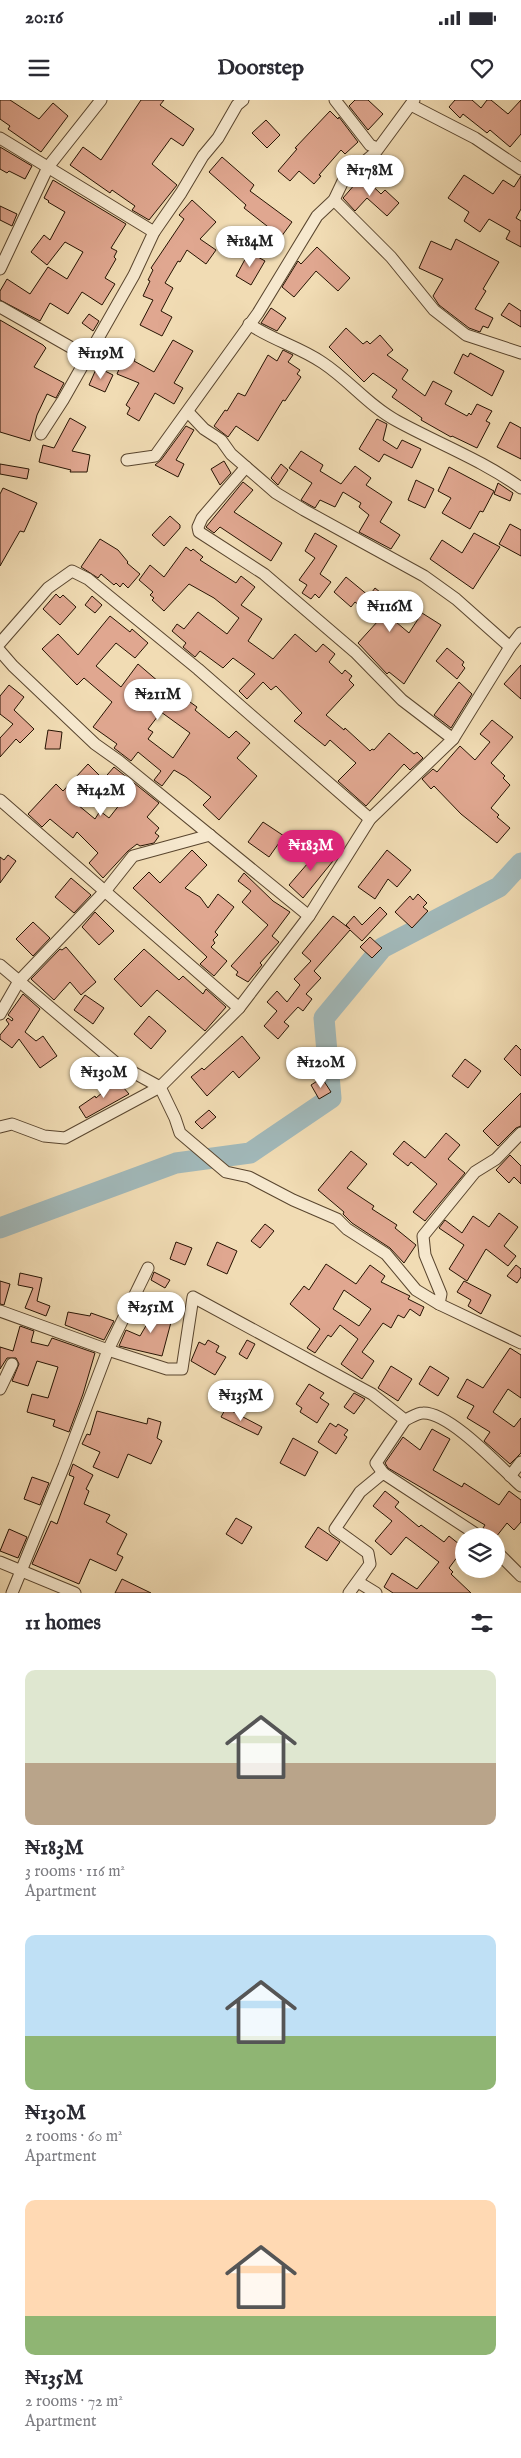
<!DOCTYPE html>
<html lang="en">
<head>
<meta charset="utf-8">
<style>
  body { margin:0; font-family:"IM FELL English",serif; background:#f2f2f3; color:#2b2b33; height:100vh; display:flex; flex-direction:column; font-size:19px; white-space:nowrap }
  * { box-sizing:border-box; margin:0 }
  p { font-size:16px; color:#7c7c81 }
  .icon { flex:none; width:28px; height:28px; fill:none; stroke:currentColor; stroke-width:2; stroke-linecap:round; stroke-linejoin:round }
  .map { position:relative; height:1493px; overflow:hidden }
  .sheet { display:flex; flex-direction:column; background:#fff; flex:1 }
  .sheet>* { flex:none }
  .fabs { position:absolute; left:455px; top:1428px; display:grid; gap:10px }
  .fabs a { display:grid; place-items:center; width:50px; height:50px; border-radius:50%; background:#fff; box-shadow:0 2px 12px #0003; font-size:25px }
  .price { position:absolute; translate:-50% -42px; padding:0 11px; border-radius:18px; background:#fff; color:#222; font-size:16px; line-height:32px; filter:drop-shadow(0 1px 2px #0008) }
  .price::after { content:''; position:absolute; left:50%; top:30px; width:15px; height:11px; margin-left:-8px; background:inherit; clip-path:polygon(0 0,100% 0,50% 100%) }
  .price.on { background:#db2777; color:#fff }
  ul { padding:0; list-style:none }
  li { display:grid; align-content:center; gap:10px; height:265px; padding:0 25px }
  li span { display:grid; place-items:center; height:155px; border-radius:10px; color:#555 }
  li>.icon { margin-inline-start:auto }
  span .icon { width:90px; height:90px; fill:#fffc; stroke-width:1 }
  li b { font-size:21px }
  h2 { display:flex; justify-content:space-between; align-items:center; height:60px; padding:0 25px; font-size:21px }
  .status { display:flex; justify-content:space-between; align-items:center; height:35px; padding:0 25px; background:#fff; direction:ltr }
  .status svg { height:14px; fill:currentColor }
  header { display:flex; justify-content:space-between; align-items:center; height:65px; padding:0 25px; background:#fff; font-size:22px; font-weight:700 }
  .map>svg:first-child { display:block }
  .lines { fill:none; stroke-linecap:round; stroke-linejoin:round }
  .river { stroke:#a1b8b9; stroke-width:21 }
  .building { fill:#e0a790; stroke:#261302; fill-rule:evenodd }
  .street-casing { stroke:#59452e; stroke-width:13 }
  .street { stroke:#f6e8ce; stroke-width:11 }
</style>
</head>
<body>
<div class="status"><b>20:16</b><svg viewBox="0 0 49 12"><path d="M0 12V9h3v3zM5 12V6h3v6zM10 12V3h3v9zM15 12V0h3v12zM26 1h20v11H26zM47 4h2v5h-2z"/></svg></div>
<header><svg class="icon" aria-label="menu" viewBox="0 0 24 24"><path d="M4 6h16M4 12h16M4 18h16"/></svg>Doorstep<svg class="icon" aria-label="heart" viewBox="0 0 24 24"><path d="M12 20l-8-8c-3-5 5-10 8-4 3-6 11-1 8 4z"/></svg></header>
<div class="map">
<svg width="521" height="1493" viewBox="0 0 521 1493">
  <rect width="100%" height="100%" fill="#f1dcb4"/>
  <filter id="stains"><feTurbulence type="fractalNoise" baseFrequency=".004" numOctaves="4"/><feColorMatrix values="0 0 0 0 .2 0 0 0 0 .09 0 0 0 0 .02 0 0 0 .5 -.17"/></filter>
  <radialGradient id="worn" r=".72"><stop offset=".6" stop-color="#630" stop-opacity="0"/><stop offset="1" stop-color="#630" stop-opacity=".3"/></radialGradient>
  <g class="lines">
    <!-- river -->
    <polyline class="river" points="0,1128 176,1063 250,1053 331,998 324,918 382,848 499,787 521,763"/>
  </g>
  <!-- building -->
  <g class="building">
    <polygon points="0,0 10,0 39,19 53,3 68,16 41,52 8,29 10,26 0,19"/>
    <polygon points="141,0 164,0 160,5 194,29 183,46 171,38 152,64 177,85 149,120 132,110 135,106 112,90 110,93 70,65 83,47 101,60"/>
    <polygon points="355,0 368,0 383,14 368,30 349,6"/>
    <polygon points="455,0 472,0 481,8 487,0 491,0 508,14 521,0 521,34 510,47 490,30 487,33 463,14 460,18 449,7"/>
    <polygon points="330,11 338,19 339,17 358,42 345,54 341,50 319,75 321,76 314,84 299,71 290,81 278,71 297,49 295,48"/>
    <polygon points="266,20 280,35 267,48 252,33"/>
    <polygon points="0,47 32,66 25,79 9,71 7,73 0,69"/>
    <polygon points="222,57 254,85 250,91 292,122 281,137 244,108 246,105 209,72"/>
    <polygon points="464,75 493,94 503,80 514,87 521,76 521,109 516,118 521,121 521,147 506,139 510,131 489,119 480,132 464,121 469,112 448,98"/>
    <polygon points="362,76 381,94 385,90 399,103 387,116 367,98 355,111 343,98"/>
    <polygon points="53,80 126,124 111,148 117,151 114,157 116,159 105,178 115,184 102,205 82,192 68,214 50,203 40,221 0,200 0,191 7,179 30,194 48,167 67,179 83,152 65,142 47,165 31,152 44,135 50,140 65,112 48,102 49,101 44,98"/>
    <polygon points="192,100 216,122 200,139 216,150 206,164 187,150 180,162 178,161 165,183 173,188 161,211 172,217 162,236 140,225 153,200 143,196 150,181 148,180 153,170 151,168 184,119 179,115"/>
    <polygon points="0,106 17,114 12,126 0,120"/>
    <polygon points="456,139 499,162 483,189 486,191 475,209 493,218 488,228 483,226 480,232 469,228 439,205 433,196 443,179 419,168 431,141 451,150"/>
    <polygon points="317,147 350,178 338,191 316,171 294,197 282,187 298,161 301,164"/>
    <polygon points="249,152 265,161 251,185 236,176"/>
    <polygon points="509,203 521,211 521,227 501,215"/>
    <polygon points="271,208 286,218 277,231 261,223"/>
    <polygon points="89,214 99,221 93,231 82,223"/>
    <polygon points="0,220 43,245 46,248 34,267 64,283 56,298 47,294 37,315 30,341 0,332"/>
    <polygon points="346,228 363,244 367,241 370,244 380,235 393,250 387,255 408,270 402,279 425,296 433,281 452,291 445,304 467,316 469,313 471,315 477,304 492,311 486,321 490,323 477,348 452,336 451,337 421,320 422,318 392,297 397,290 373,273 364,282 329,247"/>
    <polygon points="173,240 193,251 174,283 183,288 174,304 155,293 139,321 127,314 130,308 126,305 139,283 117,274 125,255 135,259 134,261 154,272"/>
    <polygon points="283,250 293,255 288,262 300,270 297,274 301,277 285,301 283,300 258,341 236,326 228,337 214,326 225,310 227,311 238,293 245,296 268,255 277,261"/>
    <polygon points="470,253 504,271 492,296 454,273 463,254 468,257"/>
    <polygon points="97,267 113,275 105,292 89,285"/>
    <polygon points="70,318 86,327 72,351 90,355 87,372 70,372 71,370 39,362 43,345 54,348"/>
    <polygon points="377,319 387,324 383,340 397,349 402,340 421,349 412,368 384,354 379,362 359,349"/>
    <polygon points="510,322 521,328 521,359 497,347"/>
    <polygon points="186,326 194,330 176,360 184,364 178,377 155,365 161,360"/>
    <polygon points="301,351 323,365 320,371 341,384 355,366 371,378 366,385 392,402 380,422 400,435 391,449 359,432 369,415 359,407 361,403 343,392 335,407 320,400 315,408 301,400 312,383 289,368"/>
    <polygon points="224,361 231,373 220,385 211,369"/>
    <polygon points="0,364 29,369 27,379 0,374"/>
    <polygon points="281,364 288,370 278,385 271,378"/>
    <polygon points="449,367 494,391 483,412 480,411 470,429 442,413 451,398 438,391"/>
    <polygon points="416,380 434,389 425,408 408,400"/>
    <polygon points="243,382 253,390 234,412 282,443 271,461 220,427 214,433 206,427"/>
    <polygon points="498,383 513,393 510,401 494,394"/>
    <polygon points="3,388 37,403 24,432 20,431 0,466 0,394"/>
    <polygon points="170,416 180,425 180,428 164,446 152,435"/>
    <polygon points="510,424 521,430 521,456 499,444"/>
    <polygon points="315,433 337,446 320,474 331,482 319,498 315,494 311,499 302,493 307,485 299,480 315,458 305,451"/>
    <polygon points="474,433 500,447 473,489 430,459 442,440 462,453"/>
    <polygon points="100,439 118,450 128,462 127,463 140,474 128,488 123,483 120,487 116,483 114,485 101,474 98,478 81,467"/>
    <polygon points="186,447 191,451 193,449 203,457 200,460 236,483 241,476 255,487 241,505 262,519 248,541 273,559 295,534 316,552 323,544 335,554 329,562 342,574 345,570 352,576 349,580 354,585 326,615 344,630 345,628 370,651 372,649 374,650 389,633 414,654 417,652 423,658 410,670 404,664 366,706 338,681 356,663 330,640 325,646 294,621 302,613 276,586 271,590 263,582 247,599 239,591 255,574 233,558 223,568 200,551 195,557 183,547 186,543 172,531 177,524 184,529 198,512 227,534 239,518 214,498 189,484 164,511 152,500 154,498 150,495 153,492 139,480 150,465 164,477"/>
    <polygon points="346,477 369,496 375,488 391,501 383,511 409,533 422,513 441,525 404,584 389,572 387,574 358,543 378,521 355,502 351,507 334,492"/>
    <polygon points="56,494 60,498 63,495 76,507 60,525 43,509"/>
    <polygon points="92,496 102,505 95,513 85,505"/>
    <path d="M 110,516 L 130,532 L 132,529 L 148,543 L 135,558 L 116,543 L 96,566 L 121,587 L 138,564 L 180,600 L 183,597 L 197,607 L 195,610 L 229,638 L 236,631 L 250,643 L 237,658 L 257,676 L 219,720 L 203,705 L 211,697 L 186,677 L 174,670 L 162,686 L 154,680 L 161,671 L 138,652 L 131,661 L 114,648 L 117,644 L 93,627 L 112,602 L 84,578 L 77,585 L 42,549 L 58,534 L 78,555 ZM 161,612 L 190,633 L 173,658 L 148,639 L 153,632 L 148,629 Z"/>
    <polygon points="447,548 464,562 462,565 465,568 457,579 436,561"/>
    <polygon points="521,565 521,599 504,584"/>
    <polygon points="459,582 472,594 451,628 434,615"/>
    <polygon points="9,585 24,597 14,610 34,629 20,643 16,639 0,657 0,638 13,624 0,614 0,596"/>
    <polygon points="492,620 513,637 491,663 505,676 503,678 510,685 491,708 499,715 497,717 510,728 497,743 461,714 434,686 431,689 422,679 433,669 437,672 460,646 475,660 490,642 480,634"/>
    <polygon points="48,630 62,632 60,649 45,649"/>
    <polygon points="88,664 103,679 78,705 95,719 100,711 109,718 124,699 101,682 114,667 159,703 147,717 159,728 155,733 159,736 154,743 140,746 137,744 128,751 103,778 89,763 98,753 77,732 73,738 50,719 42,727 28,714 56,684 63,691"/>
    <polygon points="263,722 284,736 269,757 248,742"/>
    <polygon points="318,747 333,761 303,798 289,785 308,763 305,760"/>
    <polygon points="192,750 207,765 185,788 200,797 208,808 218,794 234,807 215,832 218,835 213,840 215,843 211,847 227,861 214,876 200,864 207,857 133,788 149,772 160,783"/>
    <polygon points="387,750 411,770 397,787 388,779 375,799 358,787"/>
    <polygon points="8,755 16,761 0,783 0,757 4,760"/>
    <polygon points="244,773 273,801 290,812 272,836 279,842 260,863 262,865 248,882 236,875 238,872 231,866 268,825 242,802 251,791 238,781"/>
    <polygon points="71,778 91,795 74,813 55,797"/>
    <polygon points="418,794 427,803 423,807 428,811 412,828 395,812 410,796 413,800"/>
    <polygon points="380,807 387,814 362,841 350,830 314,871 321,878 306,894 312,899 303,911 298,907 284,922 289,926 278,939 264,926 277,911 267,902 277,891 287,902 300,885 294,879 311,861 302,853 333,816 350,829 346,825 354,816 362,825"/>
    <polygon points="95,812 114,831 99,845 82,827"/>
    <polygon points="33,822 50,838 33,856 16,839"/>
    <polygon points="370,837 382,848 372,858 360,847"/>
    <polygon points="66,847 96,882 81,895 70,882 54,900 31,879 60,849 62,850"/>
    <polygon points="144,849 179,880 183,876 203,894 206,889 226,907 205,931 157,890 141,907 114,879"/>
    <polygon points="23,894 40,909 25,932 36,941 43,936 57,956 40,968 19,939 12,948 0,939 0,935 9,924 6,920 8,918 12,921 13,919 8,915"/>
    <polygon points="85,895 104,908 93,924 74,910"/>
    <polygon points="149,916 166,931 151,949 134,934"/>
    <polygon points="242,936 260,958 239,978 233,971 207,996 191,977 202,968 204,970"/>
    <polygon points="516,945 521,950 521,976 504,959"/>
    <polygon points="465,959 481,971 468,988 452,976"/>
    <polygon points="322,978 331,992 319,999 311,985"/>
    <polygon points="117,980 129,994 86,1018 79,1007 95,996 96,998"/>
    <polygon points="521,993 521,1026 516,1028 498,1046 483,1031"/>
    <polygon points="209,1010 216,1017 202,1029 195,1022"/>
    <polygon points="446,1033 460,1045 448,1059 465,1073 425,1121 413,1112 437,1084 411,1062 408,1066 393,1054 404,1041 425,1058"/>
    <polygon points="351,1051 367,1064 347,1088 374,1106 372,1109 397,1125 395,1128 416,1145 404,1163 390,1148 352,1123 343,1114 344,1112 318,1090"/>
    <polygon points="510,1055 521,1066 521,1084 514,1077 509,1083 496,1070"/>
    <polygon points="499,1113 518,1127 504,1146 516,1156 508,1166 486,1149 467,1181 449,1169 464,1145 439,1128 445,1120 462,1133 473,1116 489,1127"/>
    <polygon points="265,1124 274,1131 260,1148 251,1141"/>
    <polygon points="176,1142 192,1148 185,1165 170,1159"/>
    <polygon points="217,1142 237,1151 227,1174 207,1165"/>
    <path d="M 326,1164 L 356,1184 L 370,1165 L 385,1176 L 381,1182 L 410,1196 L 408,1199 L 424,1207 L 420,1216 L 410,1209 L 404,1218 L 398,1215 L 391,1228 L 383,1223 L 362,1252 L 374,1261 L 362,1279 L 341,1264 L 358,1239 L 340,1225 L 331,1237 L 328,1235 L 315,1253 L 307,1248 L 320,1229 L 290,1204 L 304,1186 L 309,1190 ZM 344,1190 L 371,1209 L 359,1226 L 333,1209 Z"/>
    <polygon points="516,1165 521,1169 521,1177 517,1183 507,1176"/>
    <polygon points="154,1172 170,1180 165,1188 151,1180"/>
    <polygon points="20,1173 42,1178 37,1201 50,1206 46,1216 25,1208 33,1188 18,1185"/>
    <polygon points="0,1181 10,1184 4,1205 0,1204"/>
    <polygon points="464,1181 491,1195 481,1214 468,1206 471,1200 457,1192"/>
    <polygon points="156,1207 174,1211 162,1256 119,1246 126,1230 140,1236 147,1224 151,1227"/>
    <polygon points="68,1212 90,1216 91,1213 114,1221 104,1240 65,1225"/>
    <polygon points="20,1226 34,1231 31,1242 48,1246 52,1238 95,1253 83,1294 69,1332 53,1326 55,1320 27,1312 32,1294 48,1298 58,1267 37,1261 28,1286 12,1281 19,1264 16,1258 7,1258 0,1269 0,1247 13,1251"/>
    <polygon points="208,1240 219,1246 216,1252 226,1257 215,1275 191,1261 199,1242 205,1245"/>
    <polygon points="247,1240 255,1244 247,1259 239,1254"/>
    <polygon points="510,1248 521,1255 521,1298 508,1289 493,1312 514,1327 521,1318 521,1353 510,1364 484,1341 490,1332 467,1318 474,1306 457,1297 467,1279 483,1288"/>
    <polygon points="391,1266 412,1279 398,1301 378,1288"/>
    <polygon points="430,1266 449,1278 438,1296 419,1284"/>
    <polygon points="251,1281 271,1289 265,1304 245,1295"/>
    <polygon points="309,1284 324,1293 320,1298 329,1304 317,1323 300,1312 302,1308 296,1304"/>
    <polygon points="354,1293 365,1299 354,1314 344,1307"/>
    <polygon points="226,1308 262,1327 258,1335 221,1317"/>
    <polygon points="97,1311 147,1324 148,1318 161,1322 157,1338 162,1341 151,1364 128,1354 118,1378 93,1367 100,1352 82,1344 87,1334 90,1335"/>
    <polygon points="330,1323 336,1327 338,1324 348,1330 344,1335 347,1337 336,1354 318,1342"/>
    <polygon points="432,1329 450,1339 433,1370 462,1387 464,1383 499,1405 509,1391 521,1400 521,1422 514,1430 507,1423 496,1437 483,1428 485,1425 388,1368 385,1363 403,1337 420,1350"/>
    <polygon points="293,1338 318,1352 305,1376 280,1363"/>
    <polygon points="73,1364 93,1375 86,1389 89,1391 84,1404 110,1415 106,1422 127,1434 117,1454 123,1457 116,1471 90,1459 79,1484 32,1464 51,1421 57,1424 74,1377 69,1375"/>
    <polygon points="32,1377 49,1383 40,1405 24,1399"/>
    <polygon points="385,1391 399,1402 395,1407 419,1427 421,1425 444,1442 449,1436 464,1448 449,1468 453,1472 451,1474 471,1493 393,1493 384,1487 392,1473 417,1489 439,1462 406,1437 391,1455 375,1441 392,1421 373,1406"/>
    <polygon points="236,1418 252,1427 242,1444 226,1434"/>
    <polygon points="318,1427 340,1442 327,1461 305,1447"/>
    <polygon points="9,1429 27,1437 18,1458 0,1451"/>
    <polygon points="122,1479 151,1493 115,1493"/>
  </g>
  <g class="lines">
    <defs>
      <g id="street">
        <polyline points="335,0 370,45 377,48"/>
        <polyline points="411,5 475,38 521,69"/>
        <polyline points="0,38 154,132"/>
        <polyline points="334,100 391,157 434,210 466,235 521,253"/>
        <polyline points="0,169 48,67 101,0"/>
        <polyline points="0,207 72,248 89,252"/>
        <path d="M 249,224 C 272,240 300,247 323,263 C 350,281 369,306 397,321 C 439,344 482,360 521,388"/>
        <polyline points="188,312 204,329 221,340 231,354 276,393 304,410 424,476 456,499 510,547"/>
        <polyline points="41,334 63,300 134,175 154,132 181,93 203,56 218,38 237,5 243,0"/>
        <polyline points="127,360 155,356 258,213 317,116 334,100 344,79 375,53 414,0"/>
        <polyline points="246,367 202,418 198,427 199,432 264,474 355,552 402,600 453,639"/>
        <polyline points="0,543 48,488 72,471 88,479 198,569 370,719"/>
        <polyline points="0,551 13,566 95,644 119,661 309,816"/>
        <polyline points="0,700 239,908"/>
        <polyline points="0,865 116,963 160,987 175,1018 180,1033 226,1072 249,1077 293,1100 337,1119 347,1129 386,1154 416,1190 439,1204 521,1243"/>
        <polyline points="0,914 19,881 106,790 133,756 210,735"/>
        <polyline points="0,1027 12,1024 44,1036 65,1038 160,987 239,908 309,816 370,719 453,639 510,547 521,533"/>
        <path d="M 148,1168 L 108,1250 L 167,1269 L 182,1269 L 193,1197 L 372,1294 L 405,1320 C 410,1318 417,1313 423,1313 C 450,1312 501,1368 521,1386"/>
        <polyline points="439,1204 441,1194 425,1155 423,1136 475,1072 496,1059 521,1033"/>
        <polyline points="0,1211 108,1250 64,1366 12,1493"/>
        <polyline points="0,1289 12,1264"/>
        <polyline points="383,1373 376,1363 405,1320"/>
        <polyline points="510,1376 521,1362"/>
        <polyline points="496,1451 521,1476"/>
        <polyline points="0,1462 75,1493"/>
        <polyline points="358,1482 376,1493"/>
        <polyline points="349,1493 370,1464 368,1453 335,1429 360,1392 383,1373 479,1436"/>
      </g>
    </defs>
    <!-- street casing -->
    <use href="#street" class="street-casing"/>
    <!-- street -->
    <use href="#street" class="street"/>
  </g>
  <rect width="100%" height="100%" filter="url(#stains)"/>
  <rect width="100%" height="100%" fill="url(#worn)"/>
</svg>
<div class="fabs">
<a><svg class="icon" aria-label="layers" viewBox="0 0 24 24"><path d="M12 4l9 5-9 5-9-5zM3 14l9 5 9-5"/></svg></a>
</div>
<b class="price" style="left:370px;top:97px">₦178M</b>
<b class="price" style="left:250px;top:168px">₦184M</b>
<b class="price" style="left:101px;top:280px">₦119M</b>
<b class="price" style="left:390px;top:533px">₦116M</b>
<b class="price" style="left:158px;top:621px">₦211M</b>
<b class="price" style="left:101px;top:717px">₦142M</b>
<b class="price on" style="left:311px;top:772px">₦183M</b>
<b class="price" style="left:321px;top:989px">₦120M</b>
<b class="price" style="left:104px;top:999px">₦130M</b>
<b class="price" style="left:151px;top:1234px">₦251M</b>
<b class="price" style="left:241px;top:1322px">₦135M</b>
</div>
<section class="sheet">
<h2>11 homes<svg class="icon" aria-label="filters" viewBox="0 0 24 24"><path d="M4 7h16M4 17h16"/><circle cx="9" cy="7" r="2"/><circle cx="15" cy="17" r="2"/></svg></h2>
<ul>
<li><span style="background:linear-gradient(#dfe7d0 60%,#b9a48a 0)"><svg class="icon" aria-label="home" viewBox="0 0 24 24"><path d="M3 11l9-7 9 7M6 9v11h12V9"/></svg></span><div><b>₦183M</b><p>3 rooms · 116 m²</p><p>Apartment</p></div></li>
<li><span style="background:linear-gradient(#bfe0f5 65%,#8fb573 0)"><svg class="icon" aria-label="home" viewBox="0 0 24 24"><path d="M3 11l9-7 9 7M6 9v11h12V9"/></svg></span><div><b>₦130M</b><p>2 rooms · 60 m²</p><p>Apartment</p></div></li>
<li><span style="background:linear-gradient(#ffd9b3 75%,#8fb573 0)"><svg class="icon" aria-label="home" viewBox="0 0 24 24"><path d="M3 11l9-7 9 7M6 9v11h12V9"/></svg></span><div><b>₦135M</b><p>2 rooms · 72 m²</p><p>Apartment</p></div></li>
</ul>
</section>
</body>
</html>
